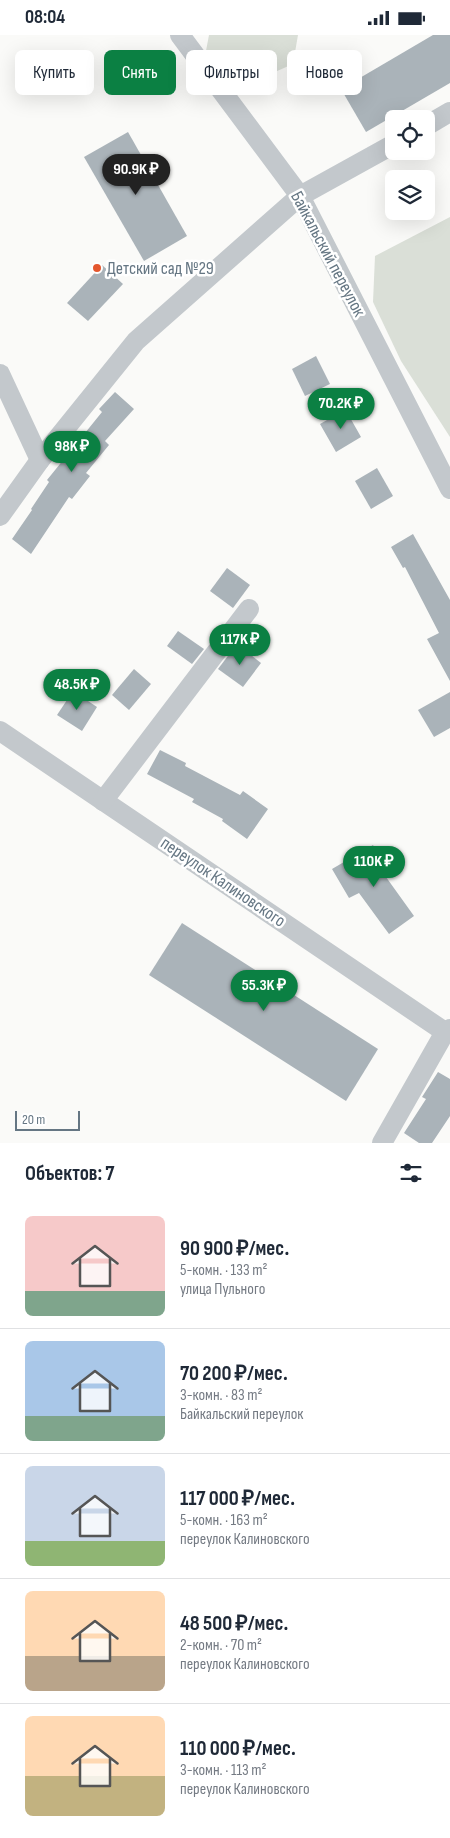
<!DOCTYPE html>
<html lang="ru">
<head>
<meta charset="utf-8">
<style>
  body { margin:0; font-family:"Sofia Sans Condensed",sans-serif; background:#f2f2f3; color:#1f2937; height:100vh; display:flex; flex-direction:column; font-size:19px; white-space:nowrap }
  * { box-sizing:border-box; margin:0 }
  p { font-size:16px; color:#747a83 }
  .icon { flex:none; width:28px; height:28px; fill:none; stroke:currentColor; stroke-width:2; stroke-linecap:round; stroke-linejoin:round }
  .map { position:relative; height:1108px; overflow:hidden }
  .details { display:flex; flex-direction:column; background:#fff; flex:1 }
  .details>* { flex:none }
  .guide { position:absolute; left:15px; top:15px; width:420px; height:45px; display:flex; gap:10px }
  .fabs { position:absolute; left:385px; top:75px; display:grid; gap:10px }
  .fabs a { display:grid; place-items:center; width:50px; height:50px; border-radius:8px; background:#fff; box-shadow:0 5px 20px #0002; font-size:25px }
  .scale { position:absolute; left:15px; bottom:12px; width:65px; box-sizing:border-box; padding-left:5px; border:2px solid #657683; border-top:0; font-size:14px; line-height:18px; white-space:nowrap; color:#657683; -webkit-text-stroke:4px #fff; paint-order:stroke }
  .price { position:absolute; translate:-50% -42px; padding:0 11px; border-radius:18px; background:#0b8043; color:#fff; font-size:16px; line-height:32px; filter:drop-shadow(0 1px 2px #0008) }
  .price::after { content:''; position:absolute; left:50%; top:30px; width:15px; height:11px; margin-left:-8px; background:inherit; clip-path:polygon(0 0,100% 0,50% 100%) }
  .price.current { background:#222; color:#fff }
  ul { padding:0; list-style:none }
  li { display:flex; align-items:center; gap:15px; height:125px; padding:0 25px }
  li+li { border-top:1px solid #e0e1e3 }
  li span { display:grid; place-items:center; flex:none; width:140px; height:100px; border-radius:8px; color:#555 }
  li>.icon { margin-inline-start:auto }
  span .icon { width:60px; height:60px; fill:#fffc; stroke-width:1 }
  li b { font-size:21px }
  h2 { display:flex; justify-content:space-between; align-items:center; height:60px; padding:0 25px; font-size:21px }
  .pill { padding:0 18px; border-radius:8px; background:#fff; box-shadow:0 5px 20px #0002; font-size:18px; line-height:45px }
  .pill.current { background:#0b8043; color:#fff }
  .status { display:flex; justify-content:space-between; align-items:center; height:35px; padding:0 25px; background:#fff; direction:ltr }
  .status svg { height:14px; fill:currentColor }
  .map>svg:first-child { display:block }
  .green { fill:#dadfd7 }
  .building { fill:#aab3b9 }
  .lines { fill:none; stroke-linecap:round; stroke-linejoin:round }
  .minor { stroke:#c3c8cc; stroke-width:20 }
  .poi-dot { fill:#e4572e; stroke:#fff; stroke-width:2 }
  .labels { text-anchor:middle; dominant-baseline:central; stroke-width:5; stroke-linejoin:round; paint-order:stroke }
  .street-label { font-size:18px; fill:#657683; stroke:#fff }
  .poi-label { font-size:18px; fill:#657683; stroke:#fff; text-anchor:start }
</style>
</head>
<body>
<div class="status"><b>08:04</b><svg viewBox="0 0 49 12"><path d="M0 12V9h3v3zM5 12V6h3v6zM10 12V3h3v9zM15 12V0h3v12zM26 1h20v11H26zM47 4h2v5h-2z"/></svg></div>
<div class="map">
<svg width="450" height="1108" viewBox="0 0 450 1108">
  <rect width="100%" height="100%" fill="#fafaf8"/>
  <!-- green -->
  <g class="green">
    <polygon points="209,0 298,0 293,29 250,48 237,45 222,59 202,37"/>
    <polygon points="450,182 450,402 401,326 373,267 375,221"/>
  </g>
  <!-- building -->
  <g class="building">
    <polygon points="433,0 450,0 450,48 366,97 341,54"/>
    <polygon points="128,97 187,201 144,226 84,122"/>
    <polygon points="102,230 123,249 88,286 67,268"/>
    <polygon points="316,321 330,349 305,361 292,334"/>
    <polygon points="115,357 134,374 105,406 109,410 86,438 90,441 72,464 69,462 31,519 12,504 32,475 31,474 49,447 47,445 102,377 99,374"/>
    <polygon points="348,373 348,379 361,402 336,417 320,389"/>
    <polygon points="377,433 393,461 371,474 355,446"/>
    <polygon points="413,499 450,565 450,646 427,604 439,598 405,532 403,533 391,512"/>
    <polygon points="227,533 250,550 233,573 210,556"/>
    <polygon points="178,596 204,614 192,629 167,611"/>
    <polygon points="237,609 261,628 243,652 218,634"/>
    <polygon points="134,634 151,649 129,675 112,660"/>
    <polygon points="73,656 97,672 82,696 57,680"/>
    <polygon points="450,657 450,693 434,702 418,675"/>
    <polygon points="160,715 186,728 185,731 240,760 243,756 268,774 247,804 222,786 223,784 192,767 194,764 147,739"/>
    <polygon points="373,810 390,840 386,842 414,881 389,899 359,858 349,863 332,834"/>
    <polygon points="182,888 378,1014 346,1066 149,940"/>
    <polygon points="438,1037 450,1044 450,1081 432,1108 419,1108 404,1098 426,1064 422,1062"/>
  </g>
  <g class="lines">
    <!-- minor -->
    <g class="minor">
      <polyline points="180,0 300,161 450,454"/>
      <polyline points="426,91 450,77"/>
      <polyline points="0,339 40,425"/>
      <polyline points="0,481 40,425 136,306 300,161 394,109"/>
      <polyline points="0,696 445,997"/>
      <polyline points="103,766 249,574"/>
      <polyline points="382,1108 445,997 450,994"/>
    </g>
  </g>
  <!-- markers -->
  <circle class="poi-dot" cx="97" cy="233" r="5"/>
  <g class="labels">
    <!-- street labels -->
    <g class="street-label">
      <text transform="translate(328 219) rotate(62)">Байкальский переулок</text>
      <text transform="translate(223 847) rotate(34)">переулок Калиновского</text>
    </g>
    <!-- poi labels -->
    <g class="poi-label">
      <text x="107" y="233">Детский сад №29</text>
    </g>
  </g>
</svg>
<div class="fabs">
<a><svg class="icon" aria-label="locate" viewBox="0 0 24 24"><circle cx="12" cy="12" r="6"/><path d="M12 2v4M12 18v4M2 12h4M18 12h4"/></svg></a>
<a><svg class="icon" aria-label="layers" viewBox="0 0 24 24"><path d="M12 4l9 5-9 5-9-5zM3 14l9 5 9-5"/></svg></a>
</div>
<div class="scale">20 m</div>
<b class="price current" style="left:136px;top:161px">90.9K ₽</b>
<b class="price" style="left:341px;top:395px">70.2K ₽</b>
<b class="price" style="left:72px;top:438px">98K ₽</b>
<b class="price" style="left:240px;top:631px">117K ₽</b>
<b class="price" style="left:77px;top:676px">48.5K ₽</b>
<b class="price" style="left:374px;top:853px">110K ₽</b>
<b class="price" style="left:264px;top:977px">55.3K ₽</b>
<div class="guide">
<a class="pill">Купить</a>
<a class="pill current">Снять</a>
<a class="pill">Фильтры</a>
<a class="pill">Новое</a>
</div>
</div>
<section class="details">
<h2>Объектов: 7<svg class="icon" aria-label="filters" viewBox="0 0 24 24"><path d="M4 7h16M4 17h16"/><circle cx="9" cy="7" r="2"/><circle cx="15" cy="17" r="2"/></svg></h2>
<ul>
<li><span style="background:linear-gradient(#f6c9c9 75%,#7fa58c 0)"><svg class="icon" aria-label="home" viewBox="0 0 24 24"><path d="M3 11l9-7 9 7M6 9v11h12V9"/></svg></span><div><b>90 900 ₽/мес.</b><p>5-комн. · 133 m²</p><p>улица Пульного</p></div></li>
<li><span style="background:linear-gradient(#a9c7e8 75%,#7fa58c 0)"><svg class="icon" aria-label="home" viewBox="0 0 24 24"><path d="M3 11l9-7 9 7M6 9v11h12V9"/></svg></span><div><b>70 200 ₽/мес.</b><p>3-комн. · 83 m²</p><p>Байкальский переулок</p></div></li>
<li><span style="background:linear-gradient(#c9d6e8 75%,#8fb573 0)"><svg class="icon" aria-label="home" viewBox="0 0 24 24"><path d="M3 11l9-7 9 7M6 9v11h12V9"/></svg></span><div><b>117 000 ₽/мес.</b><p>5-комн. · 163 m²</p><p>переулок Калиновского</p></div></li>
<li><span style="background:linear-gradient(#ffd9b3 65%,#b9a48a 0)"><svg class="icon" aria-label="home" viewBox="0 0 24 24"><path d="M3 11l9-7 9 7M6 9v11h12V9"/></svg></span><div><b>48 500 ₽/мес.</b><p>2-комн. · 70 m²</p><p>переулок Калиновского</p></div></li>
<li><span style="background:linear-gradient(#ffd9b3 60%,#c2b280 0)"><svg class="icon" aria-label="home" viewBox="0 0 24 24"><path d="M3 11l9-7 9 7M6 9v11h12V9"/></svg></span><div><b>110 000 ₽/мес.</b><p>3-комн. · 113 m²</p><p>переулок Калиновского</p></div></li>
</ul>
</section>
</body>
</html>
